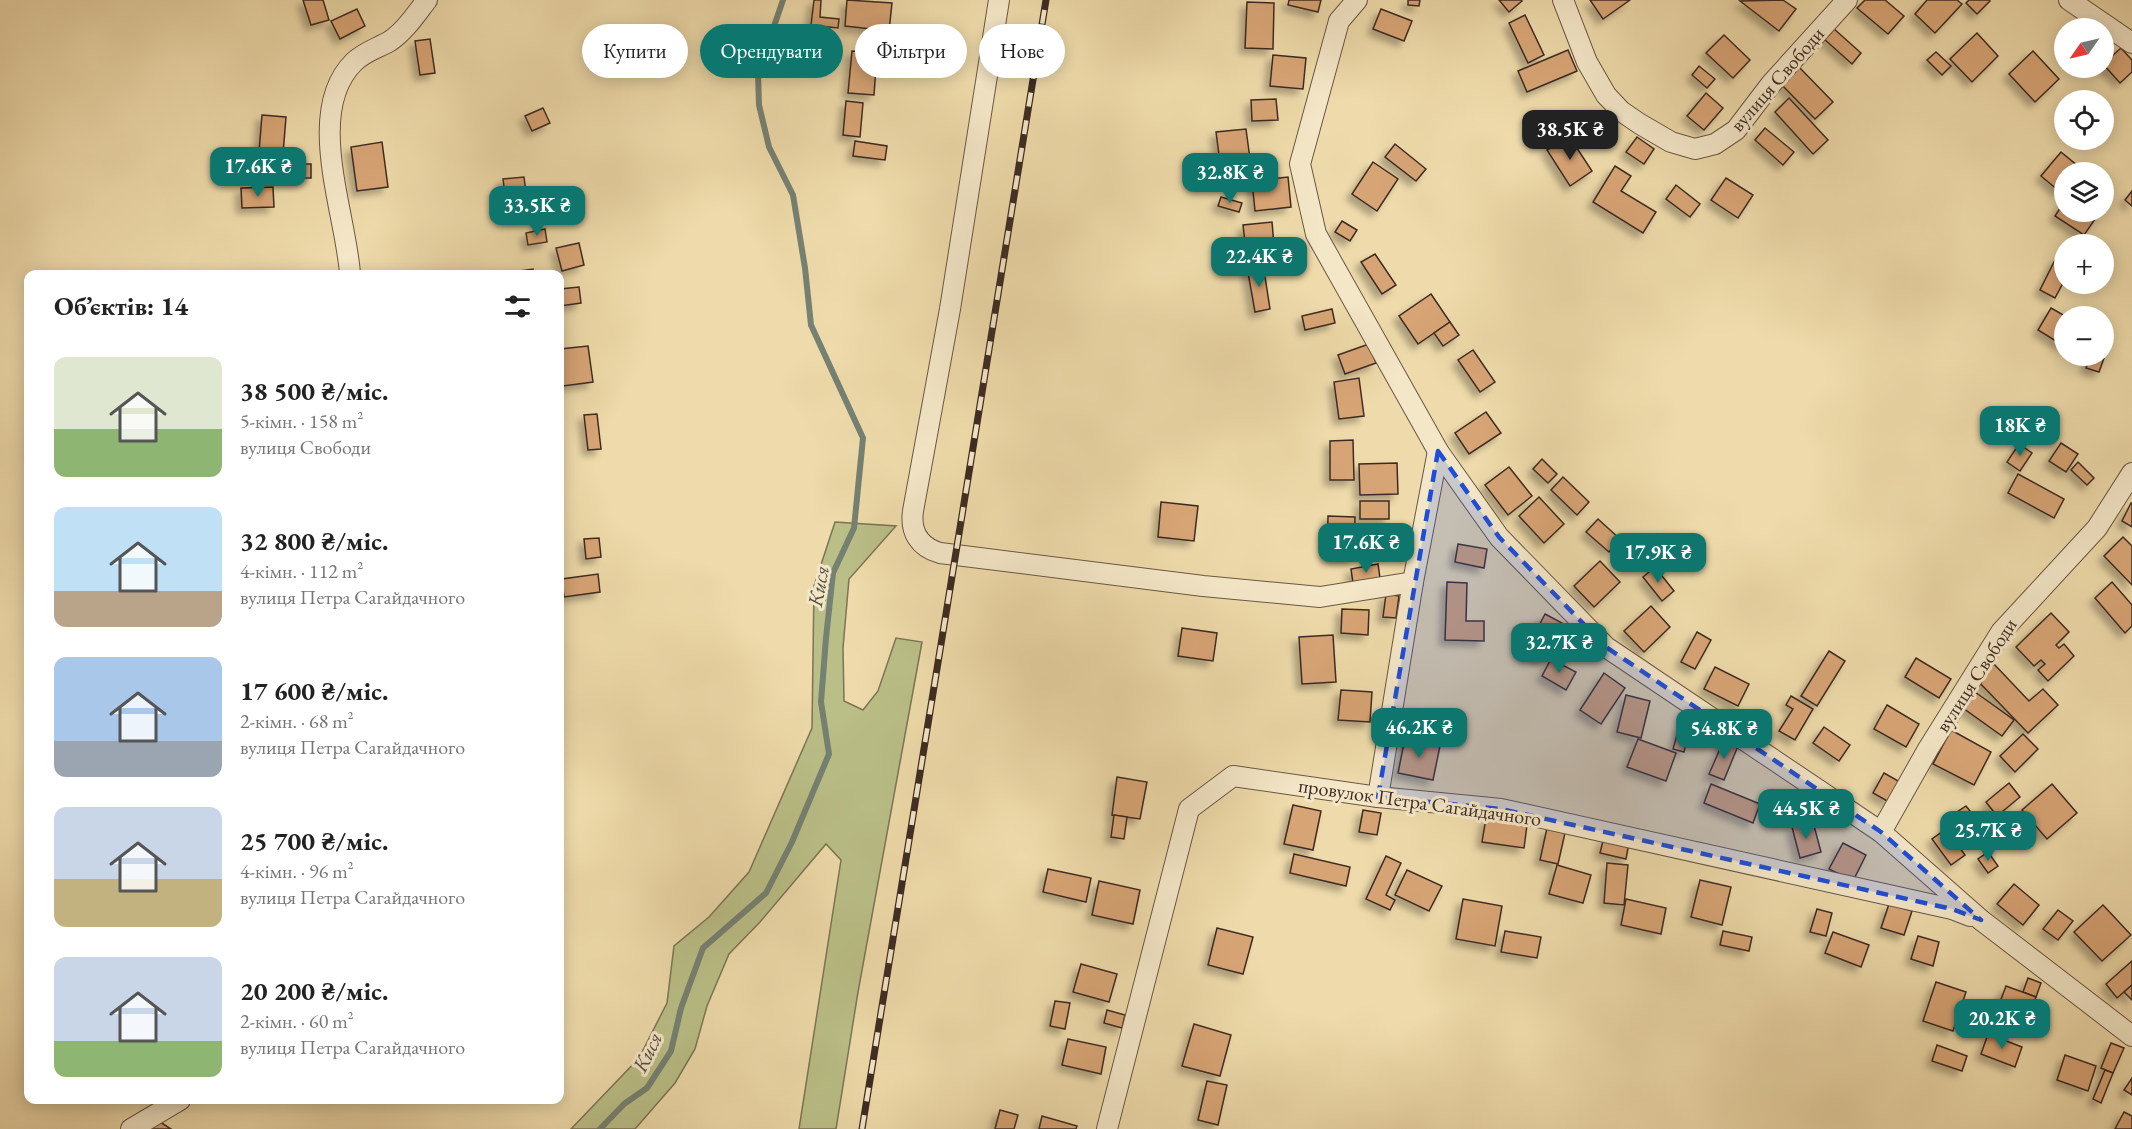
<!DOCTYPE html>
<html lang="uk">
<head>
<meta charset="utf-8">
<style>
  body { margin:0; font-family:"EB Garamond",serif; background:#f6f6f6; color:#222; height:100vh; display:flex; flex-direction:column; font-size:22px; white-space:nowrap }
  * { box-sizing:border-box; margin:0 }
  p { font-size:20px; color:#767676 }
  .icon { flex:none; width:33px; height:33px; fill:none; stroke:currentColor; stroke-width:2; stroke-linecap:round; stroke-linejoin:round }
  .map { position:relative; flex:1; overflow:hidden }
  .drawer { position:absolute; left:24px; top:270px; width:540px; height:834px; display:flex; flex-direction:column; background:#fff; border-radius:12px; box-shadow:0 3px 15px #0003 }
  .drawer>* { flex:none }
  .hud { position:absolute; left:582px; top:24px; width:570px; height:54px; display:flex; gap:12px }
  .needle { width:39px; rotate:236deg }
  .fabs { position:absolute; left:2054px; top:18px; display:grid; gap:12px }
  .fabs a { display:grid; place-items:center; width:60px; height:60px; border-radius:50%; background:#fff; box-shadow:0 3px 15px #0003; font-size:30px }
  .price { position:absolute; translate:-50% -51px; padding:0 14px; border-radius:12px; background:#0f766e; color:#fff; font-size:20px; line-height:39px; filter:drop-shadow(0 2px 3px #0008) }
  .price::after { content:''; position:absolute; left:50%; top:36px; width:18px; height:14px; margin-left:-9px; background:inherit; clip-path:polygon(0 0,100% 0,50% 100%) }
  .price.active { background:#222; color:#fff }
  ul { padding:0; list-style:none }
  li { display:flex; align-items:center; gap:18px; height:150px; padding:0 30px }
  li span { display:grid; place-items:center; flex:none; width:168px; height:120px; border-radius:12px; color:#555 }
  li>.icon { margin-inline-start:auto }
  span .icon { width:72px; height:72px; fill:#fffc; stroke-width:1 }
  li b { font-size:26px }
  h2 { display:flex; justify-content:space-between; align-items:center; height:72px; padding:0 30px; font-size:26px }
  .tag { padding:0 21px; border-radius:27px; background:#fff; box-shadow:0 3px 15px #0003; font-size:21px; line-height:54px }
  .tag.active { background:#0f766e; color:#fff }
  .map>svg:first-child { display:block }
  .green { fill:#babf87; stroke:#7c7555; stroke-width:1.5 }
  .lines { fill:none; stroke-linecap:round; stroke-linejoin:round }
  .stream { stroke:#758172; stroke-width:6 }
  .building { fill:#d7a474; stroke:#3e2b23; stroke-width:1.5; filter:url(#shadow) }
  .minor-casing { stroke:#6a5745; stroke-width:22 }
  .minor { stroke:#f4e7c8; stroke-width:20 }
  .rail-casing { stroke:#3e2b23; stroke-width:7 }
  .rail { stroke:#f4e7c8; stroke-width:4.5; stroke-dasharray:14; stroke-linecap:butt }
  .marked { fill:#1d4ed8; fill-opacity:0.2; stroke:#1d4ed8; stroke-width:4.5; stroke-dasharray:12 8; stroke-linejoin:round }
  .labels { text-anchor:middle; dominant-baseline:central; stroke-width:6; stroke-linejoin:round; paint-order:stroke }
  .street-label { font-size:20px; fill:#3e2b23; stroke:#f4e7c8 }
  .water-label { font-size:21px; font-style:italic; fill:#554f44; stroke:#f4e7c8 }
</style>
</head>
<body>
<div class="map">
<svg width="2132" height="1129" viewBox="0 0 2132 1129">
  <defs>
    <filter id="shadow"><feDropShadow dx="-5.5" dy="5.5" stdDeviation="3" flood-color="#0004"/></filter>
  </defs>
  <rect width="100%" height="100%" fill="#eedaaa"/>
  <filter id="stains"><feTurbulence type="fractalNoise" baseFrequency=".00333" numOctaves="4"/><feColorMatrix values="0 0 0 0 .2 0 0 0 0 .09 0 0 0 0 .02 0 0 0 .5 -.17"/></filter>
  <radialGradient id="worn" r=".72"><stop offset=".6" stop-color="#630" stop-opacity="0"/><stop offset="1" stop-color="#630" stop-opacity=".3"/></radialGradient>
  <!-- green -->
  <polygon class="green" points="835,522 896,526 849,579 843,648 844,701 863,710 878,691 896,638 922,642 858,992 836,1129 799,1129 841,860 826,844 760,922 729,954 707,1006 695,1049 675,1083 635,1129 571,1129 639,1058 667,1003 674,946 709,917 749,872 812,728 814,586"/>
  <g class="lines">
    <!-- stream -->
    <polyline class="stream" points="600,1129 624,1104 647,1088 671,1051 681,1008 703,948 766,893 792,842 829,754 821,702 826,638 833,573 854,528 863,438 811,325 805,268 793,195 769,147 759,105 758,73 783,0"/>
  </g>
  <!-- building -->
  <g class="building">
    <polygon points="303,0 323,0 329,20 311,25"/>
    <polygon points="814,0 821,0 820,17 839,19 838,28 811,25"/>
    <polygon points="847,0 892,3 889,31 845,26"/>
    <polygon points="1289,0 1321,0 1318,12 1288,5"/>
    <polygon points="1408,0 1420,0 1419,6 1408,5"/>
    <polygon points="1499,0 1521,0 1522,1 1509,12"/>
    <polygon points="1590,0 1630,0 1603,19"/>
    <polygon points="1783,0 1796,9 1779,31 1740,1"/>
    <polygon points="1865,0 1885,0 1904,16 1888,34 1857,8"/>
    <polygon points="1927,0 1957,0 1962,4 1935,33 1915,14"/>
    <polygon points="1969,0 1989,0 1990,1 1977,14 1966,3"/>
    <polygon points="1247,2 1274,3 1273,49 1245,48"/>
    <polygon points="357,9 365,26 340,39 331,21"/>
    <polygon points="1381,9 1412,21 1404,41 1373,29"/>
    <polygon points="1525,15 1544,55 1528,63 1509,23"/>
    <polygon points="1833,28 1861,53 1852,64 1823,38"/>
    <polygon points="1977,33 1998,56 1972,82 1950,59"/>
    <polygon points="909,34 936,38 934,55 907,52"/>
    <polygon points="1724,35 1750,60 1733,78 1706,53"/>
    <polygon points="430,39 435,73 420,75 415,41"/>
    <polygon points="2121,48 2132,60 2132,72 2120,83 2103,64"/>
    <polygon points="1568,50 1577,71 1527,92 1518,71"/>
    <polygon points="852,51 877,53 874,95 848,93"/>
    <polygon points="2033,51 2059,79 2035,102 2009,74"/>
    <polygon points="1936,52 1951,66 1942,75 1927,60"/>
    <polygon points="1273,55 1306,58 1303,89 1270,86"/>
    <polygon points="1699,66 1715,79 1707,88 1692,75"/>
    <polygon points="1799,67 1833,102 1815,119 1781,84"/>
    <polygon points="1706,93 1723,108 1704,130 1687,116"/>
    <polygon points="1789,98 1828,140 1813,154 1775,112"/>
    <polygon points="1276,99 1278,120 1252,121 1251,100"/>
    <polygon points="846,101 863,103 860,137 843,135"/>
    <polygon points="543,108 550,123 532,131 525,116"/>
    <polygon points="262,115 286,117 283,154 259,152"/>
    <polygon points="1765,128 1794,152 1783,165 1755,140"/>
    <polygon points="1246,129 1252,174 1222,178 1216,132"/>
    <polygon points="1569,136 1592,171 1570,186 1547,150"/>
    <polygon points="1637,137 1654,149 1644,164 1626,152"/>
    <polygon points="855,141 887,146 885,160 853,156"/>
    <polygon points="382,142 388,187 357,191 351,147"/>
    <polygon points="1395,144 1426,169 1416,181 1385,157"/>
    <polygon points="2061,152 2078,166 2074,172 2064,172 2064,184 2059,191 2041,176"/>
    <polygon points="1373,162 1398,179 1377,211 1352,194"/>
    <polygon points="283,164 311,164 311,178 282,178"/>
    <polygon points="1615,166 1631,176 1621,191 1656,212 1643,233 1593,202"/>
    <polygon points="524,177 529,216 508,218 503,179"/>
    <polygon points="1288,177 1291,207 1255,211 1252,181"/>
    <polygon points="1726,178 1753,195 1738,218 1711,200"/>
    <polygon points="1676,185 1700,204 1690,217 1666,199"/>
    <polygon points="273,187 274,207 242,208 241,188"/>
    <polygon points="2132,191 2132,206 2125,200"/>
    <polygon points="1221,197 1242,203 1239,212 1218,206"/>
    <polygon points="2064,202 2064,212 2100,212 2084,235 2055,216"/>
    <polygon points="1342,221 1357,230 1350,241 1335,232"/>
    <polygon points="1272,222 1275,257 1247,260 1243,225"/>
    <polygon points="545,229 547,242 528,245 526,233"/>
    <polygon points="579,243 584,265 562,271 556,248"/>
    <polygon points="1375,254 1396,285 1382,294 1361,262"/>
    <polygon points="2056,258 2064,262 2064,281 2055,298 2040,290"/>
    <polygon points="1263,264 1270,309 1255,312 1247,267"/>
    <polygon points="533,269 533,274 506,274 506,273"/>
    <polygon points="579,287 581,303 560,306 560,289"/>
    <polygon points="1431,294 1450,322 1418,344 1399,316"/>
    <polygon points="2051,308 2065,316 2064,346 2038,330"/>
    <polygon points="1332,309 1335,323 1305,330 1302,316"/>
    <polygon points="1450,322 1459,335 1443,346 1434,333"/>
    <polygon points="1369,344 1376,363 1345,374 1338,355"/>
    <polygon points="588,346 593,382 563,386 560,349"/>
    <polygon points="2103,346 2108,347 2099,372 2086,368 2090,356 2103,356"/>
    <polygon points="1473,350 1495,382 1480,392 1458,360"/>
    <polygon points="1359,378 1364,416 1339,419 1334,382"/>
    <polygon points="1486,412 1501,433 1469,454 1455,433"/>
    <polygon points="597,414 601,449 588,450 584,415"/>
    <polygon points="1353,440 1354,480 1330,480 1330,441"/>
    <polygon points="2061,443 2078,454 2066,472 2049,461"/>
    <polygon points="2019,444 2032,453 2020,471 2007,462"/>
    <polygon points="1542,459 1557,474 1548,483 1533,469"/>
    <polygon points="2078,462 2094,478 2087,485 2071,470"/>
    <polygon points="1397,463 1398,494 1360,495 1359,464"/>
    <polygon points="1509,467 1532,496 1508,515 1485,485"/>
    <polygon points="2018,474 2064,499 2054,518 2008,493"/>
    <polygon points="1563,477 1589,502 1577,515 1551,490"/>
    <polygon points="1539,497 1564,524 1544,543 1519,516"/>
    <rect x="1360" y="501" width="29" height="18"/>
    <polygon points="1161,502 1198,506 1194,541 1158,537"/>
    <polygon points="2131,503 2132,504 2132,527 2122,521"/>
    <polygon points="1328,516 1355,517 1354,558 1327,557"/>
    <polygon points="1598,519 1620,539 1609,552 1586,532"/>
    <polygon points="2123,537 2132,546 2132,585 2104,556"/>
    <polygon points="599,538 601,557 586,559 584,539"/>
    <polygon points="1458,544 1487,549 1484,568 1455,562"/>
    <polygon points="1600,561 1620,582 1594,607 1574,586"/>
    <polygon points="1378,564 1380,578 1353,583 1351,569"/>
    <polygon points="1655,567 1674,591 1662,601 1643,577"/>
    <polygon points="598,574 600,592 564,597 562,579"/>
    <polygon points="1447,582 1467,583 1466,621 1484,621 1484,641 1445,640"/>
    <polygon points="2112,582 2132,605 2132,626 2125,633 2095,598"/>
    <polygon points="1386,594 1399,596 1396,618 1383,617"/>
    <polygon points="1651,606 1670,627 1644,652 1624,631"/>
    <polygon points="1342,609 1369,610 1368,635 1341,633"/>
    <polygon points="2051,613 2069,632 2056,645 2059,648 2064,644 2074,656 2048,681 2038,670 2045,664 2041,660 2034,666 2016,647"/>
    <polygon points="1545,614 1562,623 1543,660 1526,651"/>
    <polygon points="1182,628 1217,633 1213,661 1178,656"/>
    <polygon points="1697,632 1711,640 1695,669 1681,662"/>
    <polygon points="1333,635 1336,682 1302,684 1299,637"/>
    <polygon points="1829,651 1845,661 1817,706 1801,696"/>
    <polygon points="1916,658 1951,679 1939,698 1905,677"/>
    <polygon points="1551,659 1576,672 1566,690 1542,676"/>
    <polygon points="1993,663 2029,701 2043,689 2058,705 2028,733 1976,679"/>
    <polygon points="1715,667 1749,684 1738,706 1704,689"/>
    <polygon points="1604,673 1625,688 1601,724 1580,710"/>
    <polygon points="1341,690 1372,692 1370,722 1338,720"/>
    <polygon points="1975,692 2014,720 2002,736 1963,708"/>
    <polygon points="1626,695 1650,701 1641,738 1617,732"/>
    <polygon points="1791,696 1813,709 1795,740 1779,731 1793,709 1786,705"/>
    <polygon points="1887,705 1919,724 1906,747 1874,729"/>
    <polygon points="1680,725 1690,728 1684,752 1673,749"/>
    <polygon points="1824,727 1850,745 1839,761 1813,743"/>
    <polygon points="1951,730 1991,752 1974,785 1933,764"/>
    <polygon points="2023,734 2038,749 2015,772 2000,756"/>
    <polygon points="1405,738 1440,746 1433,780 1398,773"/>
    <polygon points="1638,739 1676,753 1666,781 1627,767"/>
    <polygon points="1724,740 1738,746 1724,780 1709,774"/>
    <polygon points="1884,773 1900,782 1889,802 1873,793"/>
    <polygon points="1117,777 1147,782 1140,819 1112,815"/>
    <polygon points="2009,783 2020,797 1997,816 1986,802"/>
    <polygon points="1711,784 1760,804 1753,823 1704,803"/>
    <polygon points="2052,784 2077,813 2047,839 2022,810"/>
    <polygon points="1293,805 1321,811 1313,850 1284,844"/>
    <polygon points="1966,806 1974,816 1958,827 1951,816"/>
    <polygon points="1363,810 1381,813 1377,835 1359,832"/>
    <polygon points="1114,815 1127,817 1124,839 1111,837"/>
    <polygon points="1486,818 1527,825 1524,848 1482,842"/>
    <polygon points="1813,822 1821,852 1800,858 1792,827"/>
    <polygon points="1547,828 1565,833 1558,864 1540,860"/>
    <polygon points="1946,829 1965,855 1951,865 1932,839"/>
    <polygon points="1604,837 1629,843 1626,859 1600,853"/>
    <polygon points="1843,843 1866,855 1853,881 1829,869"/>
    <polygon points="1988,852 1998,866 1988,873 1978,859"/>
    <polygon points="1294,854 1350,867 1346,886 1290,873"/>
    <polygon points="1386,856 1401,863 1386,895 1395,900 1390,910 1366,899"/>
    <polygon points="1607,863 1628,865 1624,905 1604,903"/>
    <polygon points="1557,865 1591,875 1583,903 1549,894"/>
    <polygon points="1048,869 1091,878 1086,902 1043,892"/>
    <polygon points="1407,870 1442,886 1429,911 1395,895"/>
    <polygon points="1700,880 1731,887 1722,925 1691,917"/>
    <polygon points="1099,881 1140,890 1133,924 1092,915"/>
    <polygon points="2014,884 2039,905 2023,925 1997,904"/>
    <polygon points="1463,899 1502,906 1495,946 1456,939"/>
    <polygon points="1626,899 1666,908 1661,934 1621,925"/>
    <polygon points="1889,904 1912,911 1904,935 1881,928"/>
    <polygon points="2103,905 2131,935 2102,961 2074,932"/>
    <polygon points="1817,909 1832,913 1826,936 1810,932"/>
    <polygon points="2058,910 2073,921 2058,940 2043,929"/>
    <polygon points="1217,928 1253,937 1243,974 1208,965"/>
    <polygon points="1505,931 1541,937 1537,958 1501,952"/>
    <polygon points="1723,931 1752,937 1749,951 1720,945"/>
    <polygon points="1833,932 1869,945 1861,967 1825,953"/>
    <polygon points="1918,936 1939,942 1933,966 1911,959"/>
    <polygon points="2132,961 2132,985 2117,998 2106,984"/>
    <polygon points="1081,964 1117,974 1109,1002 1073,992"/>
    <polygon points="2028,978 2041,983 2036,997 2023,992"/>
    <polygon points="1936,982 1966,992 1953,1031 1923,1021"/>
    <polygon points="2132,985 2132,1000 2124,992"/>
    <polygon points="2006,986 2036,997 2024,1029 1994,1018"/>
    <polygon points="1055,1001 1070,1003 1065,1029 1050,1026"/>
    <polygon points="1107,1010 1125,1015 1122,1028 1104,1023"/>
    <polygon points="1194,1024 1231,1035 1220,1076 1182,1066"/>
    <polygon points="1988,1034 2022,1047 2015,1067 1981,1054"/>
    <polygon points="1068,1039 1106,1047 1101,1074 1062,1065"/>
    <polygon points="2111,1043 2124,1048 2113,1073 2101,1068"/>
    <polygon points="1937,1045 1967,1056 1962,1071 1932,1061"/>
    <polygon points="2065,1055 2096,1066 2088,1091 2057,1080"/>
    <polygon points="2105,1070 2113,1073 2101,1103 2093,1099"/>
    <polygon points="2132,1078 2132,1095 2124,1090"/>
    <polygon points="1207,1081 1227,1085 1218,1125 1198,1120"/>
    <polygon points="1000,1110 1018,1115 1014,1129 995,1129"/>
    <polygon points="2124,1112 2132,1116 2132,1129 2115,1129"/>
    <polygon points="1042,1116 1077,1126 1076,1129 1039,1129"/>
    <polygon points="154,1118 171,1129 147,1129"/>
  </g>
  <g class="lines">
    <defs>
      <g id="minor">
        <path d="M 999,0 L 950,309 L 913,511 C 910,532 919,547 940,553 L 1203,586 L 1320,597 L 1413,582"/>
        <polyline points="1357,0 1339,21 1300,164 1316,234 1438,451 1499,537 1606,647 1881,832 1981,920 2132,1036"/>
        <polyline points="1563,0 1587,62 1606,95 1621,111 1640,124 1671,142 1695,149 1715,144 1736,130 1771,84 1847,0"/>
        <polyline points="2069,0 2132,43"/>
        <path d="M 350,274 C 346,213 304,111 354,62 C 364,52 378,48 390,41 C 405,31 416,14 427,0"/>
        <polyline points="1378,797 1413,582 1438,451"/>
        <polyline points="1881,832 1928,749 2001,632 2097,528 2132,473"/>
        <polyline points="131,1129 180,1100"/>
        <polyline points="1107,1129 1189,809 1233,776 1378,797 1501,809 1952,909 1970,916"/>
      </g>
    </defs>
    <!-- minor casing -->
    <use href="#minor" class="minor-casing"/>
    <!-- minor -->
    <use href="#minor" class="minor"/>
    <defs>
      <polyline id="rail" points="862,1129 1046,0"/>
    </defs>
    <!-- rail casing -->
    <use href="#rail" class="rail-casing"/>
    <!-- rail -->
    <use href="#rail" class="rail"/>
  </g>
  <!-- marked area -->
  <path class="marked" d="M 1438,451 L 1499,537 L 1606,647 L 1881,832 L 1981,920 L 1952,909 L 1501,809 L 1378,797 Z"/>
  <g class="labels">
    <!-- street labels -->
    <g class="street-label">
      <text transform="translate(1777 79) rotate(-49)">вулиця Свободи</text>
      <text transform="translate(1976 675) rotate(-57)">вулиця Свободи</text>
      <text transform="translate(1420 802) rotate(8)">провулок Петра Сагайдачного</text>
    </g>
    <!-- water labels -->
    <g class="water-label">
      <text transform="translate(818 586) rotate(-79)">Кися</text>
      <text transform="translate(647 1052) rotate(-64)">Кися</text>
    </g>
  </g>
  <rect width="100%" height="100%" filter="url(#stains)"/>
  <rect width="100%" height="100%" fill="url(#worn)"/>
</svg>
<div class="fabs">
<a><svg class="needle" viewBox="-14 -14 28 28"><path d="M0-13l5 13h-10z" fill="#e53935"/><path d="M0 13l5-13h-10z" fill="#767676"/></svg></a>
<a><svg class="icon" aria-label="locate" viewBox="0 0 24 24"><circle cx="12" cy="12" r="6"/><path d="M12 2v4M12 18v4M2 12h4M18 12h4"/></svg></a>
<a><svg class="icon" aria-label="layers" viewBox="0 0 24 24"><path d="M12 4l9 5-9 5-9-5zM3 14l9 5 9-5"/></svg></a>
<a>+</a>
<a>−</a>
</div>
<b class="price active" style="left:1570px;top:161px">38.5K ₴</b>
<b class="price" style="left:258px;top:198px">17.6K ₴</b>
<b class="price" style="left:1230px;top:204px">32.8K ₴</b>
<b class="price" style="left:537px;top:237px">33.5K ₴</b>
<b class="price" style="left:1259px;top:288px">22.4K ₴</b>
<b class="price" style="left:2020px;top:457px">18K ₴</b>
<b class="price" style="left:1366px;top:574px">17.6K ₴</b>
<b class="price" style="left:1658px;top:584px">17.9K ₴</b>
<b class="price" style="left:1559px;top:674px">32.7K ₴</b>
<b class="price" style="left:1419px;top:759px">46.2K ₴</b>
<b class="price" style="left:1724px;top:760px">54.8K ₴</b>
<b class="price" style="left:1806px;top:840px">44.5K ₴</b>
<b class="price" style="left:1988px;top:862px">25.7K ₴</b>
<b class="price" style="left:2002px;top:1050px">20.2K ₴</b>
<div class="hud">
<a class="tag">Купити</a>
<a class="tag active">Орендувати</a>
<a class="tag">Фільтри</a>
<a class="tag">Нове</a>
</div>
<section class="drawer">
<h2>Об’єктів: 14<svg class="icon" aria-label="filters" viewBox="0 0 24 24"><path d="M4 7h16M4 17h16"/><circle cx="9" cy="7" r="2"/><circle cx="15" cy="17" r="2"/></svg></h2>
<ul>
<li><span style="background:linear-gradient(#dfe7d0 60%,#8fb573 0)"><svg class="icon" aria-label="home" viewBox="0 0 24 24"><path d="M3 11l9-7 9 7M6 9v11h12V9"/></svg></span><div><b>38 500 ₴/міс.</b><p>5-кімн. · 158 m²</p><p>вулиця Свободи</p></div></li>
<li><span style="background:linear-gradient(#bfe0f5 70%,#b9a48a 0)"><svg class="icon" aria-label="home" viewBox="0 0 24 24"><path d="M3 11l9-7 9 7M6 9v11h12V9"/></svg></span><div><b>32 800 ₴/міс.</b><p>4-кімн. · 112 m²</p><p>вулиця Петра Сагайдачного</p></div></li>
<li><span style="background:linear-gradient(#a9c7e8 70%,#9aa5b1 0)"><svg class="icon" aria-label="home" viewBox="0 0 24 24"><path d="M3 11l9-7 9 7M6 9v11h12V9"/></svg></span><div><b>17 600 ₴/міс.</b><p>2-кімн. · 68 m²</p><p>вулиця Петра Сагайдачного</p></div></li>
<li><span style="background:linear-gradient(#c9d6e8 60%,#c2b280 0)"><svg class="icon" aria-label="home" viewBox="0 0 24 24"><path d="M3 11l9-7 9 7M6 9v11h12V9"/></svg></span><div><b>25 700 ₴/міс.</b><p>4-кімн. · 96 m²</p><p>вулиця Петра Сагайдачного</p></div></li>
<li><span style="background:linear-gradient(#c9d6e8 70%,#8fb573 0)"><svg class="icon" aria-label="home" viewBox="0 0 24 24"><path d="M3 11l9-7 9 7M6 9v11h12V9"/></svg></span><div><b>20 200 ₴/міс.</b><p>2-кімн. · 60 m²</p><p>вулиця Петра Сагайдачного</p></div></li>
</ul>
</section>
</div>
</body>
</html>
